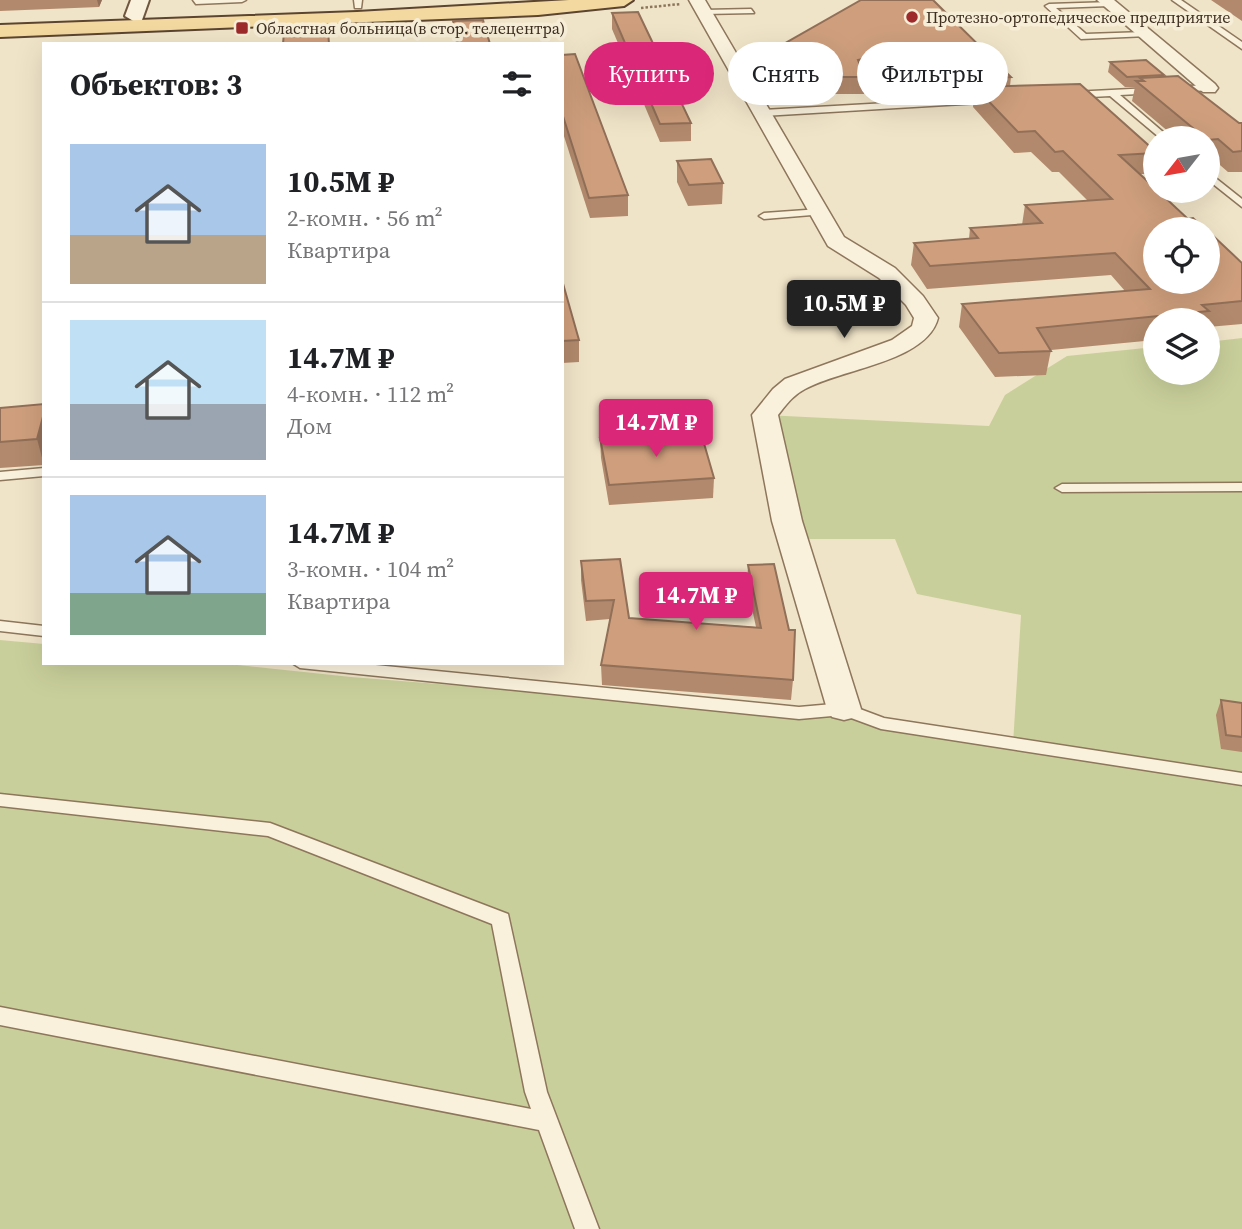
<!DOCTYPE html>
<html lang="ru">
<head>
<meta charset="utf-8">
<style>
  body { margin:0; font-family:"Source Serif 4",serif; background:#f6f6f6; color:#202124; height:100vh; display:flex; flex-direction:column; font-size:26px; white-space:nowrap }
  * { box-sizing:border-box; margin:0 }
  p { font-size:23px; color:#757577 }
  .icon { flex:none; width:38px; height:38px; fill:none; stroke:currentColor; stroke-width:2; stroke-linecap:round; stroke-linejoin:round }
  .map { position:relative; flex:1; overflow:hidden }
  .drawer { position:absolute; left:42px; top:42px; width:522px; height:623px; display:flex; flex-direction:column; background:#fff; border-radius:0px; box-shadow:0 7px 28px #0002 }
  .drawer>* { flex:none }
  .banner { position:absolute; left:584px; top:42px; width:551px; height:63px; display:flex; gap:14px }
  .needle { width:46px; rotate:239deg }
  .fabs { position:absolute; left:1143px; top:126px; display:grid; gap:14px }
  .fabs a { display:grid; place-items:center; width:77px; height:77px; border-radius:50%; background:#fff; box-shadow:0 7px 28px #0002; font-size:35px }
  .price { position:absolute; translate:-50% -60px; padding:0 16px; border-radius:7px; background:#db2777; color:#fff; font-size:23px; line-height:46px; filter:drop-shadow(0 2px 4px #0008) }
  .price::after { content:''; position:absolute; left:50%; top:42px; width:21px; height:16px; margin-left:-10px; background:inherit; clip-path:polygon(0 0,100% 0,50% 100%) }
  .price.current { background:#222; color:#fff }
  ul { padding:0; list-style:none }
  li { display:flex; align-items:center; gap:21px; height:175px; padding:0 28px }
  li+li { border-top:2px solid #e0e0e0 }
  li span { display:grid; place-items:center; flex:none; width:196px; height:140px; border-radius:0px; color:#555 }
  li>.icon { margin-inline-start:auto }
  span .icon { width:84px; height:84px; fill:#fffc; stroke-width:1 }
  li b { font-size:30px }
  h2 { display:flex; justify-content:space-between; align-items:center; height:84px; padding:0 28px; font-size:30px }
  .pill { padding:0 24px; border-radius:32px; background:#fff; box-shadow:0 7px 28px #0002; font-size:24px; line-height:63px }
  .pill.current { background:#db2777; color:#fff }
  .map>svg:first-child { display:block }
  .green { fill:#c9cf9b }
  .lines { fill:none; stroke-linecap:round; stroke-linejoin:round }
  .lane-casing { stroke:#8d765c; stroke-width:3 }
  .street-casing { stroke:#8d765c; stroke-width:3 }
  .secondary-casing { stroke:#6f573f; stroke-width:4 }
  .primary-casing { stroke:#5b4430; stroke-width:4 }
  .path { stroke:#8d765c; stroke-width:2.5; stroke-dasharray:2.5 2; stroke-linecap:butt }
  .lane { fill:#faf1dc; fill-rule:evenodd }
  .street { fill:#faf1dc; fill-rule:evenodd }
  .secondary { fill:#faf1dc; fill-rule:evenodd }
  .primary { fill:#f3d9a0; fill-rule:evenodd }
  .wall { fill:#b2896c }
  .shaded-wall { fill:#916f58 }
  .building { fill:#cf9f7d; stroke:#916f58; stroke-width:2 }
  .poi-dot { fill:#9e2a2b; stroke:#f7eed8; stroke-width:2.5 }
  .labels { text-anchor:middle; dominant-baseline:central; stroke-width:7; stroke-linejoin:round; paint-order:stroke }
  .far-poi-label { font-size:16px; fill:#3d2e20; stroke:#f7eed8; text-anchor:start }
</style>
</head>
<body>
<div class="map">
<svg width="1242" height="1229" viewBox="0 0 1242 1229">
  <rect width="100%" height="100%" fill="#f0e4c8"/>
  <!-- green -->
  <polygon class="green" points="1242,338 1242,1229 0,1229 0,640 44,644 44,663 219,663 351,677 799,713 844,709 881,723 1013,744 1021,615 917,594 895,539 792,539 765,415 989,426 1005,395 1067,356 1155,347 1155,373 1208,373 1208,342"/>
  <g class="lines">
    <defs>
      <g id="lane">
        <polygon points="193,0 246,0 242,2 196,4"/>
        <polygon points="354,0 362,0 361,8 355,8"/>
        <polygon points="1172,0 1181,0 1242,42 1242,49"/>
        <polygon points="1112,2 1109,6 1056,8 1086,34 1145,32 1149,34 1148,36 1081,39 1045,6 1049,4"/>
        <polygon points="751,9 754,13 704,14 700,12 704,10"/>
        <polygon points="1209,85 1212,86 1212,90 1120,95 1170,138 1160,138 1110,96 1072,98 1067,95 1072,92"/>
        <polygon points="994,97 997,98 997,102 763,116 758,113 763,110"/>
        <polygon points="1208,172 1242,199 1242,207 1208,180"/>
        <polygon points="820,209 824,210 824,214 764,219 759,216 764,213"/>
        <polygon points="44,468 44,476 0,480 0,472"/>
        <polygon points="1242,483 1242,491 1062,492 1055,488 1062,484"/>
        <polygon points="0,621 44,626 44,636 0,631"/>
        <polygon points="292,663 355,663 799,707 844,703 884,718 1242,773 1242,785 881,729 843,715 799,719 300,668"/>
        <polygon points="0,794 270,823 508,914 547,1092 599,1229 575,1229 539,1130 0,1025 0,1007 531,1109 525,1092 492,924 268,836 0,806"/>
      </g>
      <g id="street">
        <path d="M 689,0 L 705,0 L 844,237 L 895,268 L 923,296 L 938,318 C 927,362 840,369 805,389 C 793,395 786,405 778,415 L 802,521 L 861,709 L 856,717 L 844,720 L 832,717 L 827,709 L 772,521 L 752,415 L 773,389 L 785,379 L 892,340 L 912,326 L 914,318 L 906,305 L 879,278 L 828,246 Z"/>
        <polygon points="1097,0 1114,0 1215,84 1218,88 1215,92 1203,92"/>
      </g>
      <polygon id="secondary" points="131,0 149,0 142,20 135,22 125,16"/>
      <polygon id="primary" points="569,0 633,0 624,6 538,15 0,37 0,25 357,12"/>
    </defs>
    <!-- lane casing -->
    <use href="#lane" class="lane-casing"/>
    <!-- street casing -->
    <use href="#street" class="street-casing"/>
    <!-- secondary casing -->
    <use href="#secondary" class="secondary-casing"/>
    <!-- primary casing -->
    <use href="#primary" class="primary-casing"/>
    <!-- path -->
    <polyline class="path" points="641,8 681,4"/>
    <!-- lane -->
    <use href="#lane" class="lane"/>
    <!-- street -->
    <use href="#street" class="street"/>
    <!-- secondary -->
    <use href="#secondary" class="secondary"/>
    <!-- primary -->
    <use href="#primary" class="primary"/>
  </g>
  <!-- wall -->
  <g class="wall">
    <polygon points="0,0 102,0 99,7 0,11"/>
    <polygon points="861,0 1011,77 1010,86 1155,151 1155,160 1152,174 1140,174 1188,219 1242,263 1242,324 1208,327 1208,320 1155,320 1155,340 1051,350 1046,375 995,377 959,327 962,304 1125,291 1111,275 927,289 911,265 914,243 969,239 970,228 1022,225 1025,205 1088,201 1059,172 1052,172 1031,152 1014,153 973,107 974,96 963,96 930,60 864,75 865,77 864,94 832,94 826,78 774,65 775,49"/>
    <polygon points="1211,0 1242,0 1242,21"/>
    <polygon points="612,13 691,123 691,141 660,142 612,29"/>
    <polygon points="453,21 490,44 456,44"/>
    <polygon points="562,55 628,195 628,216 590,218 562,130"/>
    <polygon points="1110,62 1164,75 1164,76 1239,123 1242,123 1242,172 1228,172 1213,159 1208,160 1208,138 1176,138 1132,101 1135,87 1125,87 1108,72"/>
    <polygon points="677,161 723,183 722,204 688,206 677,182"/>
    <polygon points="562,280 579,340 579,362 562,363"/>
    <polygon points="44,404 44,465 0,468 0,408"/>
    <polygon points="600,438 714,478 713,498 609,505 601,458"/>
    <polygon points="581,561 629,618 756,627 747,585 748,565 793,680 791,700 602,685 601,665 610,619 586,621 581,580"/>
    <polygon points="1221,700 1242,703 1242,752 1221,749 1216,715"/>
  </g>
  <!-- shaded-wall -->
  <g class="shaded-wall">
    <polygon points="97,0 102,0 99,7"/>
    <polygon points="932,44 930,60 856,76 858,60"/>
    <polygon points="44,413 44,465 37,439"/>
  </g>
  <!-- building -->
  <g class="building">
    <polygon points="861,0 933,0 1011,77 965,79 932,44 858,60 865,77 833,77 827,62 775,49"/>
    <polygon points="638,12 691,123 660,124 612,13"/>
    <polygon points="483,20 490,44 458,44 453,21"/>
    <polygon points="328,30 329,44 283,44 284,32"/>
    <polygon points="575,54 628,195 589,198 562,113 562,55"/>
    <polygon points="1146,60 1164,75 1127,77 1110,62"/>
    <polygon points="1178,76 1239,123 1242,123 1242,151 1233,152 1218,139 1208,140 1208,138 1205,138 1136,81 1144,81 1140,78"/>
    <polygon points="1080,84 1155,151 1155,153 1119,155 1155,188 1155,191 1158,191 1188,219 1193,218 1205,229 1155,229 1155,282 1208,282 1208,231 1242,263 1242,301 1202,305 1209,311 1037,328 1051,351 999,353 962,304 1150,289 1115,253 930,266 914,243 978,238 970,228 1042,223 1025,205 1112,199 1063,151 1055,152 1035,131 1018,132 975,87"/>
    <polygon points="711,159 723,183 689,185 677,161"/>
    <polygon points="562,280 579,340 562,341"/>
    <polygon points="44,404 44,413 37,439 0,442 0,408"/>
    <polygon points="701,433 714,478 609,485 600,438"/>
    <polygon points="620,559 629,618 761,628 748,565 774,564 789,630 795,630 793,680 601,665 614,600 586,601 581,561"/>
    <polygon points="1221,700 1242,703 1242,737 1226,735"/>
  </g>
  <!-- markers -->
  <g class="poi-dot">
    <circle cx="912" cy="17" r="7"/>
    <rect x="235" y="21" width="14" height="14" rx="3.5"/>
  </g>
  <g class="labels">
    <!-- far-poi labels -->
    <g class="far-poi-label">
      <text x="926" y="17">Протезно-ортопедическое предприятие</text>
      <text x="256" y="28">Областная больница(в стор. телецентра)</text>
    </g>
  </g>
</svg>
<div class="fabs">
<a><svg class="needle" viewBox="-14 -14 28 28"><path d="M0-13l5 13h-10z" fill="#e53935"/><path d="M0 13l5-13h-10z" fill="#757577"/></svg></a>
<a><svg class="icon" aria-label="locate" viewBox="0 0 24 24"><circle cx="12" cy="12" r="6"/><path d="M12 2v4M12 18v4M2 12h4M18 12h4"/></svg></a>
<a><svg class="icon" aria-label="layers" viewBox="0 0 24 24"><path d="M12 4l9 5-9 5-9-5zM3 14l9 5 9-5"/></svg></a>
</div>
<b class="price current" style="left:844px;top:340px">10.5M ₽</b>
<b class="price" style="left:656px;top:459px">14.7M ₽</b>
<b class="price" style="left:696px;top:632px">14.7M ₽</b>
<div class="banner">
<a class="pill current">Купить</a>
<a class="pill">Снять</a>
<a class="pill">Фильтры</a>
</div>
<section class="drawer">
<h2>Объектов: 3<svg class="icon" aria-label="filters" viewBox="0 0 24 24"><path d="M4 7h16M4 17h16"/><circle cx="9" cy="7" r="2"/><circle cx="15" cy="17" r="2"/></svg></h2>
<ul>
<li><span style="background:linear-gradient(#a9c7e8 65%,#b9a48a 0)"><svg class="icon" aria-label="home" viewBox="0 0 24 24"><path d="M3 11l9-7 9 7M6 9v11h12V9"/></svg></span><div><b>10.5M ₽</b><p>2-комн. · 56 m²</p><p>Квартира</p></div></li>
<li><span style="background:linear-gradient(#bfe0f5 60%,#9aa5b1 0)"><svg class="icon" aria-label="home" viewBox="0 0 24 24"><path d="M3 11l9-7 9 7M6 9v11h12V9"/></svg></span><div><b>14.7M ₽</b><p>4-комн. · 112 m²</p><p>Дом</p></div></li>
<li><span style="background:linear-gradient(#a9c7e8 70%,#7fa58c 0)"><svg class="icon" aria-label="home" viewBox="0 0 24 24"><path d="M3 11l9-7 9 7M6 9v11h12V9"/></svg></span><div><b>14.7M ₽</b><p>3-комн. · 104 m²</p><p>Квартира</p></div></li>
</ul>
</section>
</div>
</body>
</html>
